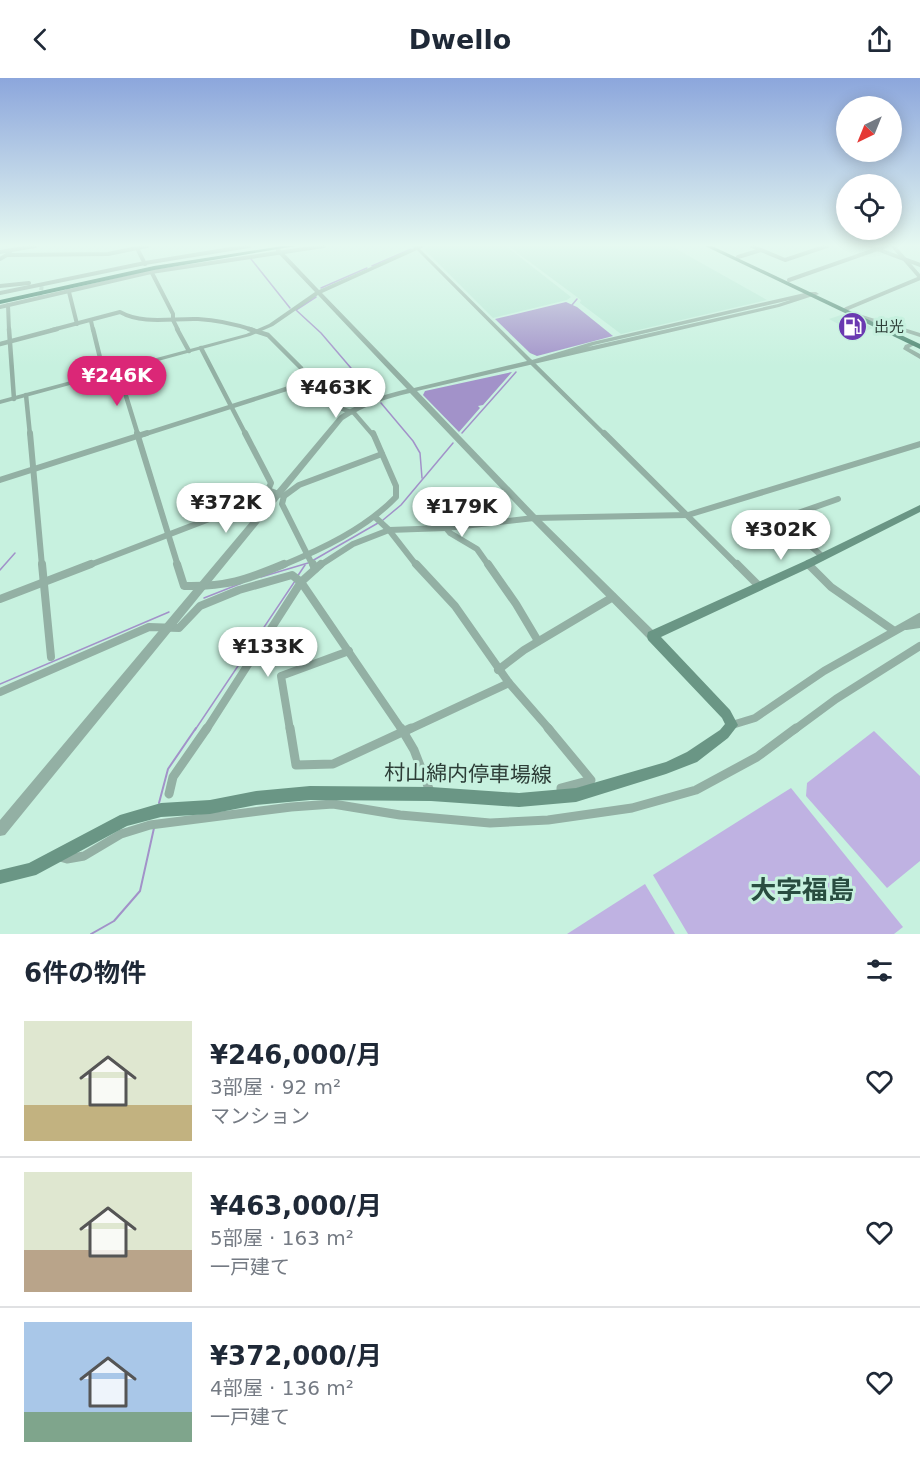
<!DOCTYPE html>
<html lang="ja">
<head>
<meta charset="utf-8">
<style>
  body { margin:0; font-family:"DejaVu Sans","Noto Sans JP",sans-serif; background:#f6f6f7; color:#1f2937; height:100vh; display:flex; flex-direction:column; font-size:22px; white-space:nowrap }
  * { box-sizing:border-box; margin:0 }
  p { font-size:20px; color:#747a83 }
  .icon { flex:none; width:33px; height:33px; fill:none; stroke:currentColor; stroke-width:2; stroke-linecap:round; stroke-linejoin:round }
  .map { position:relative; height:856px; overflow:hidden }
  .details { display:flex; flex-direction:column; background:#fff; flex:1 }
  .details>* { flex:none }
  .needle { width:39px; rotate:223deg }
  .controls { position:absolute; left:836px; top:18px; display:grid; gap:12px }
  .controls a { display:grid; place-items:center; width:66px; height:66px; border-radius:50%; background:#fff; box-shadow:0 3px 15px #0003; font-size:30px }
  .price { position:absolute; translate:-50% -51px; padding:0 14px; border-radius:21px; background:#fff; color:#222; font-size:20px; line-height:39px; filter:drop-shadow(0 2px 3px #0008) }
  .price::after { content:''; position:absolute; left:50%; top:36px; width:18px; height:14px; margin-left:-9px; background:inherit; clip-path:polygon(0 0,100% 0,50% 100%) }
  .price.on { background:#db2777; color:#fff }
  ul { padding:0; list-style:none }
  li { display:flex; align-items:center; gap:18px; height:150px; padding:0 24px }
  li+li { border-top:2px solid #e0e1e3 }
  li span { display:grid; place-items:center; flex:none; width:168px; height:120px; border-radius:0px; color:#555 }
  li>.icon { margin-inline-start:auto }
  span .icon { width:72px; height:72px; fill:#fffc; stroke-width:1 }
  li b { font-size:26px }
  h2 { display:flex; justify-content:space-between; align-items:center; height:72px; padding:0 24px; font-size:26px }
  header { display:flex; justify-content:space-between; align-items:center; height:78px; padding:0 24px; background:#fff; font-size:27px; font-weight:600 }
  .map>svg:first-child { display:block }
  .built { fill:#b5e7d3 }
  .green { fill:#bfb2e2 }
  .water { fill:#a292c9 }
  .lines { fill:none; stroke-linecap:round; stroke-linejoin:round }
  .stream-far1 { stroke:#a292c9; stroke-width:1.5 }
  .stream { stroke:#a292c9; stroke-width:2 }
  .minor-tunnel { stroke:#a8cdbd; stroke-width:4; stroke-dasharray:4 2; stroke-linecap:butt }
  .minor-far4 { stroke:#93b0a4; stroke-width:4 }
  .minor-far3 { stroke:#93b0a4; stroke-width:4.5 }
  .minor-far2 { stroke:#93b0a4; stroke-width:6 }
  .minor-far1 { stroke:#93b0a4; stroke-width:8 }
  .minor { stroke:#93b0a4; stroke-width:9 }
  .tertiary { fill:#93b0a4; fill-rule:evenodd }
  .secondary { fill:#6a9685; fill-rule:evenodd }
  .primary { fill:#4a836e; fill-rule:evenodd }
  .motorway { fill:#2b725b; fill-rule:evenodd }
  .labels { text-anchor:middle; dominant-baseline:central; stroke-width:6; stroke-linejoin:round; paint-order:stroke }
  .far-poi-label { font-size:15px; fill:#2d3d37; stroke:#c7f1df; text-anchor:start }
  .near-street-label { font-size:21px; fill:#2d3d37; stroke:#c7f1df }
  .near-quarter-label { font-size:26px; font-weight:bold; fill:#294d40; stroke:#c7f1df }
</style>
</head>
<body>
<header><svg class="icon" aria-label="back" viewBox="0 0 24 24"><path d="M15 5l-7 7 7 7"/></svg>Dwello<svg class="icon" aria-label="share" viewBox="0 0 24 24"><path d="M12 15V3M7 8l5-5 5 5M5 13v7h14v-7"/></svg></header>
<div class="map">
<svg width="920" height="856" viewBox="0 0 920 856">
  <rect width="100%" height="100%" fill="#c7f1df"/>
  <!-- built -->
  <g class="built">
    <polygon points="429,168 506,168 571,219 567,222 493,240 424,171"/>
    <polygon points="508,168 671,168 767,222 621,256 580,225 581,222"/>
    <polygon points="844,236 873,250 857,256 829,241"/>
  </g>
  <!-- green -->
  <g class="green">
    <polygon points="874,653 920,698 920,783 887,810 806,718 807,705"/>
    <polygon points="791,710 903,849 894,856 688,856 653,797"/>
    <polygon points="645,806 675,856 567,856"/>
  </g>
  <!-- water -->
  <g class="water">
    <polygon points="566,224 577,229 613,258 537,278 530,275 495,241"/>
    <polygon points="512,294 483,327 478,328 480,330 459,354 423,317 425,313"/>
  </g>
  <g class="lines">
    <!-- stream-far1 -->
    <g class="stream-far1">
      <polyline points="251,181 290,230"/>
      <polyline points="372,188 411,171"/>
      <polyline points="321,210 367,190"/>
      <polyline points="316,219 296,232 321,255 374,317"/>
      <polyline points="572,227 577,221"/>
      <polyline points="381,325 413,363 420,375 422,400"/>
      <polyline points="462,355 516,294"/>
      <polyline points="383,442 401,427 453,365"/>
      <polyline points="312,483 378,445"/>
      <polyline points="0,492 15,475"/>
      <polyline points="261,499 308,485"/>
      <polyline points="297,499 305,487"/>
      <polyline points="204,520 242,505"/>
      <polyline points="0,606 169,534"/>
      <polyline points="195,652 295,503"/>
    </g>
    <!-- stream -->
    <g class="stream">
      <polyline points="159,725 168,691 196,650"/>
      <polyline points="91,856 114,843 140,813 154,750"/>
    </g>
    <!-- minor-tunnel -->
    <polyline class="minor-tunnel" points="40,218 42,207"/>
    <!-- minor-far4 -->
    <g class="minor-far4">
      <polyline points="893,168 920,199"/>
      <polyline points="137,170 145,186"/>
      <polyline points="877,171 920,187"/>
      <polyline points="761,172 785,182 827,168"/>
      <polyline points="0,174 35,168"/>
      <polyline points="7,177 108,176 147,168"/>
      <polyline points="738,179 761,172 752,168"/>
      <polyline points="0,181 10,175"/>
      <polyline points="151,193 173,236 173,242 178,252"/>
      <polyline points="789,202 886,168"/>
      <polyline points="0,208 29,205"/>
      <polyline points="68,210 77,246"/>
      <polyline points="0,215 145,185 249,168"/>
      <polyline points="8,227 9,252"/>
      <polyline points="0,229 151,194 324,168"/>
      <polyline points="846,231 920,200"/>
      <polyline points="91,243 93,252"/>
      <path d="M 52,252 L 120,234 C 143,247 172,240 198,241 C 218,242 235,246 253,252"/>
    </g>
    <!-- minor-far3 -->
    <g class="minor-far3">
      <polyline points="9,251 14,321"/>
      <polyline points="93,251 104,296"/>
      <polyline points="177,251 189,273"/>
      <polyline points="249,251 268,257 301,290 314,321 354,335 373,357"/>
      <polyline points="0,266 57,251"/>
      <polyline points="201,270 246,357"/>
      <polyline points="531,284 605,357"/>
      <polyline points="118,292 138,357"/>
      <polyline points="26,317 30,357"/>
      <polyline points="142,357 308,304"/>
    </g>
    <!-- minor-far2 -->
    <g class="minor-far2">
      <polyline points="30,355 42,488"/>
      <polyline points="137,355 178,488"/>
      <polyline points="245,355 271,405 268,412 284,418 282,426 313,488"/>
      <polyline points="604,355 738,488"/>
      <polyline points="0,402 147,355"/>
      <polyline points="284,418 299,407 382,376"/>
      <polyline points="446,450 450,455 477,471 489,488"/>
      <polyline points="389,452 446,450 534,440 688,437 920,366"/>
      <polyline points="389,452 417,488"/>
      <polyline points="738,461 781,441"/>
      <polyline points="823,479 781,441 838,421"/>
      <polyline points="808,486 810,488"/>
      <polyline points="87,488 256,423 268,413"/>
      <path d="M 281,488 C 322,471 365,451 396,419 L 396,408 L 373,355"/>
      <polyline points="319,488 353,466 389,452 375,439"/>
    </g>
    <!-- minor-far1 -->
    <g class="minor-far1">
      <polyline points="42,486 51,579"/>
      <path d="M 177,486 L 184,508 C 226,509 246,502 284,486"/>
      <polyline points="313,486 315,491"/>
      <polyline points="416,486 455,528 509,605 550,652"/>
      <polyline points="488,486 516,526 538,563"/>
      <polyline points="737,486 759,508"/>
      <polyline points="808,486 831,509 893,552"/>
      <polyline points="0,521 91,486"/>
      <polyline points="906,548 920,546"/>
      <polyline points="498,592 524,572 613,519"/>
      <polyline points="0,614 149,549 179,550 200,528 239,512 292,497 301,504 321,486"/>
      <polyline points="732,647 755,640 824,593 920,539"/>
      <polyline points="206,652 301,504 402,652"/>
      <polyline points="290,652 281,598 349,573"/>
      <polyline points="408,652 509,605"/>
      <polyline points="794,652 836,621 920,568"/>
    </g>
    <!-- minor -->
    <g class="minor">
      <polyline points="290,650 296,687 333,686 411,650"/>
      <polyline points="401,650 414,672 431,716"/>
      <polyline points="548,650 591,702 561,710 561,718"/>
      <polyline points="169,716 173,699 207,650"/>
      <polyline points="60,779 67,781 84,778 121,756 150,747 291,729 333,726 400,737 490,745 548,742 632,730 696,712 757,679 796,650"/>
    </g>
    <!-- tertiary -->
    <g class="tertiary">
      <path d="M 413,168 L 425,168 L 420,171 L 532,282 L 592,264 L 809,214 L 816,214 L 819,216 L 779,229 L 417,313 L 537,438 L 656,555 L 657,558 L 656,561 L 652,563 L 648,561 L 531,442 L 410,315 C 384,321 366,327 343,342 L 5,757 L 0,758 L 0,742 L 339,338 C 362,323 380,318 407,311 L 318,217 L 273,248 L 250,258 L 0,326 L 0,322 L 246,256 L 269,246 L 315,214 L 276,173 L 276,171 L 280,171 L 319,212 L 414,170 ZM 417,172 L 527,283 L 414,310 L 322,215 ZM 790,222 L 778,226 L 588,269 L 594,267 Z"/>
      <polygon points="867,168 873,168 879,171 875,172"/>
      <polygon points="858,237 862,237 920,255 920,259 858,239"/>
      <polygon points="913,264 916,266 909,270 920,276 920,281 903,271 905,267"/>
    </g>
    <!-- secondary -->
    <polygon class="secondary" points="920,427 920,434 811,489 661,559 730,632 738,647 728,660 697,684 666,696 576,724 519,729 431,723 310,722 256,727 210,736 161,739 127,748 36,797 0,806 0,792 29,785 120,737 161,725 210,722 256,713 310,708 431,709 519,715 576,710 666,684 687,674 720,652 725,646 722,640 648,562 647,558 648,554 805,483"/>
    <!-- primary -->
    <polygon class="primary" points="705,168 712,168 920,266 920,271"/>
    <!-- motorway -->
    <polygon class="motorway" points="282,168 296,168 154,192 0,226 0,222 154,188"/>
  </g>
  <!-- sky -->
  <linearGradient id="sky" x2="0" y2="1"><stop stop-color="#8ca6dc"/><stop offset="0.58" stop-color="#e6f9f1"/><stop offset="1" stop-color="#e6f9f1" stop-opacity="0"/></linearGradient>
  <rect width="920" height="288" fill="url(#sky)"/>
  <!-- icons -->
  <defs>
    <symbol id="fuel-disc" viewBox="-11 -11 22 22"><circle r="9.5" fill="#6a3ab1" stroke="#c7f1df"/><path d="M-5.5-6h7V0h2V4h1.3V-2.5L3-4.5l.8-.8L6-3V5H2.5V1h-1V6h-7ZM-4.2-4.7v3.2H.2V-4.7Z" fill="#fff"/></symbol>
  </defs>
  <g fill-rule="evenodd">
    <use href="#fuel-disc" x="836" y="232" width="33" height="33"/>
  </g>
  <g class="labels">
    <!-- far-poi labels -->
    <g class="far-poi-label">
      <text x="874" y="249">出光</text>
    </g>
    <!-- near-street labels -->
    <g class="near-street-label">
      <text transform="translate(468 696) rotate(1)">村山綿内停車場線</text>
    </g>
    <!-- near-quarter labels -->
    <g class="near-quarter-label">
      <text x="802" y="812">大字福島</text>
    </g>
  </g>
</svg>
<div class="controls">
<a><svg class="needle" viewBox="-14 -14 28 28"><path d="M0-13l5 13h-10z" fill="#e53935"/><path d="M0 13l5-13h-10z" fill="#747a83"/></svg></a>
<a><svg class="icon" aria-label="locate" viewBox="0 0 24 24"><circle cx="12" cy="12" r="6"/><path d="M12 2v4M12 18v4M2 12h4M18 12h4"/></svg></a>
</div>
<b class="price on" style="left:117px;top:329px">¥246K</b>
<b class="price" style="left:336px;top:341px">¥463K</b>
<b class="price" style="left:226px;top:456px">¥372K</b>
<b class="price" style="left:462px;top:460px">¥179K</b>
<b class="price" style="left:781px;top:483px">¥302K</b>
<b class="price" style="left:268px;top:600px">¥133K</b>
</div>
<section class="details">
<h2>6件の物件<svg class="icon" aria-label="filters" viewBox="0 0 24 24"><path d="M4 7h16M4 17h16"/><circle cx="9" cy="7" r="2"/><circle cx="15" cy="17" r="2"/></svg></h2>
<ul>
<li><span style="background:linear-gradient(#dfe7d0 70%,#c2b280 0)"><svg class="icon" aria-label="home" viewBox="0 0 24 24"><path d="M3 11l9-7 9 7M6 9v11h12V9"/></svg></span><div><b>¥246,000/月</b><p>3部屋 · 92 m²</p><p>マンション</p></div><svg class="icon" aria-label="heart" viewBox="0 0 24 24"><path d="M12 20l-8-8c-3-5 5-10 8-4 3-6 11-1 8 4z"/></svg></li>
<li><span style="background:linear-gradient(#dfe7d0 65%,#b9a48a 0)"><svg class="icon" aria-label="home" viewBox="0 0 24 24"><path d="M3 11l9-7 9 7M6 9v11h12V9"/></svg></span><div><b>¥463,000/月</b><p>5部屋 · 163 m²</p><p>一戸建て</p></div><svg class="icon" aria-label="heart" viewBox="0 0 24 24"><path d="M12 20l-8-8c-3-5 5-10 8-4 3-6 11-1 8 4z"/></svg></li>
<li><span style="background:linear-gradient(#a9c7e8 75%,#7fa58c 0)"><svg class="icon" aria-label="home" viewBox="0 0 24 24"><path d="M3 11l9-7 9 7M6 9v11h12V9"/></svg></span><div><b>¥372,000/月</b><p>4部屋 · 136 m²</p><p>一戸建て</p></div><svg class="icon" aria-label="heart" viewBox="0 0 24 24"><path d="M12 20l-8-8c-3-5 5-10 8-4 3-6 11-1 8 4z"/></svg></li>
</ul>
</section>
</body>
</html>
